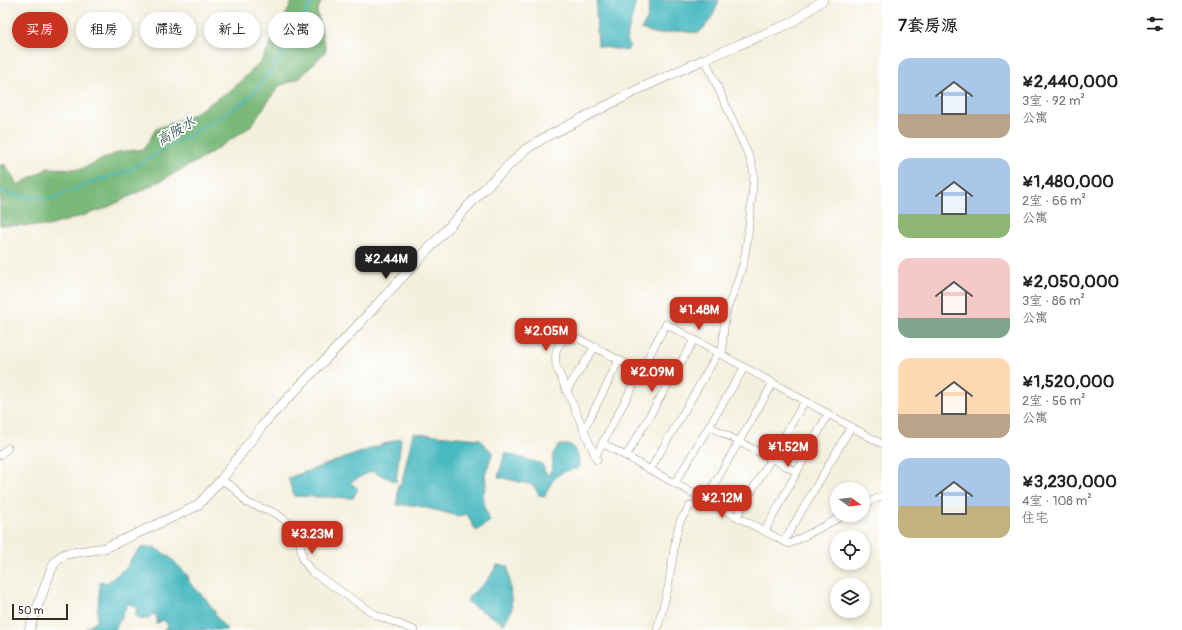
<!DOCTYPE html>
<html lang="zh">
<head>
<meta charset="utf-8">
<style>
  body { margin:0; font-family:Pangolin,"LXGW WenKai TC",sans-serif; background:#f2f2f2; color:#222; height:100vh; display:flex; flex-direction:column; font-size:15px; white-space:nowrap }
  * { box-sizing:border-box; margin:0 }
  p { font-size:13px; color:#767676 }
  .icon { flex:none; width:22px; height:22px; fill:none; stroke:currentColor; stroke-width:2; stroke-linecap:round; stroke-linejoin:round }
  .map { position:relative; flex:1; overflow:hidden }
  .details { display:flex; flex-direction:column; background:#fff; width:300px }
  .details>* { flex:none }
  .hud { position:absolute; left:12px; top:12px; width:380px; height:36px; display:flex; gap:8px }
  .needle { width:26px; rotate:104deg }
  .controls { position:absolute; left:830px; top:482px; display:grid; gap:8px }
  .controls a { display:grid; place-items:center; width:40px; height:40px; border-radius:50%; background:#fff; box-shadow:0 2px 6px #0003; font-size:20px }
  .scale { position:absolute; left:12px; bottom:10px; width:56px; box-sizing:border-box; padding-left:4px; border:2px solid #3b2a1e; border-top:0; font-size:11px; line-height:14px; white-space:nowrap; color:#3b2a1e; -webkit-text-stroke:3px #fff; paint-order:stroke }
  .price { position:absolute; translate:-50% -34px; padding:0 9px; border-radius:8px; background:#c8321e; color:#fff; font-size:13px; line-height:26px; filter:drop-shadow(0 1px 2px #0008) }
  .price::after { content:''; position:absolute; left:50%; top:24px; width:12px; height:9px; margin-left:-6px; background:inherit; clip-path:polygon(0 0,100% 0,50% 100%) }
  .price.active { background:#222; color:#fff }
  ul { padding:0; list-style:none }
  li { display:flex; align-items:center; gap:12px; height:100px; padding:0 16px }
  li span { display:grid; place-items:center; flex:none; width:112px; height:80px; border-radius:12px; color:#555 }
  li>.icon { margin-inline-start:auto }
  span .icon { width:48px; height:48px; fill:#fffc; stroke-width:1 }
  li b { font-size:17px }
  h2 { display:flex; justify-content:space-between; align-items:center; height:48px; padding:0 16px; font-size:17px }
  .chip { padding:0 14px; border-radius:18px; background:#fff; box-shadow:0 2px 6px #0003; font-size:14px; line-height:36px }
  .chip.active { background:#c8321e; color:#fff }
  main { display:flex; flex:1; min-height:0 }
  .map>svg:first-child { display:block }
  .forest { fill:#7ab97a; stroke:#5a724c }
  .water { fill:#4ab9c1; stroke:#427270 }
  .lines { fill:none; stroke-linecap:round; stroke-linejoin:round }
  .stream { stroke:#4ab9c1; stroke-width:2 }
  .minor-casing { stroke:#988d7e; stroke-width:8 }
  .tertiary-casing { stroke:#988d7e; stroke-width:10 }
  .minor { stroke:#fff; stroke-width:7 }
  .tertiary { stroke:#fff; stroke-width:9 }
  .labels { text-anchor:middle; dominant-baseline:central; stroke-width:3.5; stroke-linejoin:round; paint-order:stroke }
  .water-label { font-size:14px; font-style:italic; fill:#41635f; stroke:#fff }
</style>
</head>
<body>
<main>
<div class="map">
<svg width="882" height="630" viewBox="0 0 882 630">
  <rect width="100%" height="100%" fill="#fff"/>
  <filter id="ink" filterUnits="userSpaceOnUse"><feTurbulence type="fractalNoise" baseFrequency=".025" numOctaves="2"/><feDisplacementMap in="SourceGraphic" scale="8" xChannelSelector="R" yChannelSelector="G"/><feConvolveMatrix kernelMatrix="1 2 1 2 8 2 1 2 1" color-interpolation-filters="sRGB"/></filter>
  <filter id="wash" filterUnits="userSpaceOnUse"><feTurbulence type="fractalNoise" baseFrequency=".012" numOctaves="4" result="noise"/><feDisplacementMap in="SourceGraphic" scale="16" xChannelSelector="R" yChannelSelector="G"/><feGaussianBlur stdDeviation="0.9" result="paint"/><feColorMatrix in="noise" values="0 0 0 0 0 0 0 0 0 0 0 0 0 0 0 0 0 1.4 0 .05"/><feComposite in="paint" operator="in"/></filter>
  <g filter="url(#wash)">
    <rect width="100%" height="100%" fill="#f4f0de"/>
    <!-- forest -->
    <polygon class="forest" points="293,0 322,0 317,11 326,51 300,78 279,86 250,127 201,159 149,187 104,209 49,226 0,225 0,165 5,165 18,185 48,168 81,169 119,152 144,149 156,129 192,115 232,89 260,63 278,31"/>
    <!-- water -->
    <g class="water">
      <polygon points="597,0 636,0 626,41 630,46 627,51 598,46 596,9"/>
      <path d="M 650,0 L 719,0 C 715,14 709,23 699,33 L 679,31 L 658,34 L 641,29 L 647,20 Z"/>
      <polygon points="413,433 480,439 485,446 493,452 485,475 486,485 483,496 484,507 490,521 476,531 467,514 458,516 415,505 397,505 398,485 401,485"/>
      <polygon points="401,438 396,482 372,471 350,482 358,489 353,498 294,496 288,478"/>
      <path d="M 559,445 L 571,445 C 578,453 579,458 579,468 C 558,472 553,476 545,496 L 539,495 L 533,485 L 498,477 L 505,453 L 542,464 L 547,476 L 552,469 L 553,454 Z"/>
      <polygon points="153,547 170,557 188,576 189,582 206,599 215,612 215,615 227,630 164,630 168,625 163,620 156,624 157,616 153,614 148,619 139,619 135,616 137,608 128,603 115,630 84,630 97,620 100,581 107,583 127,567 131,559 141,548"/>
      <path d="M 497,565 L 508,566 L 512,609 L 504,624 L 467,602 L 469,596 C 481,587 490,579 497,565 Z"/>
    </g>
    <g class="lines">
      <!-- stream -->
      <polyline class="stream" points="0,190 12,195 51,199 89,183 127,171 186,137 248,99 288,48 312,0"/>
    </g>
  </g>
  <g filter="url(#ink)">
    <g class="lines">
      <defs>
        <g id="minor">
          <polyline points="773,383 882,444"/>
          <polyline points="566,391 595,347"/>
          <polyline points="709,426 797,472"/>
          <polyline points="584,430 619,360"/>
          <polyline points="602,443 705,500 789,544 845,515"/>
          <polyline points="0,455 8,448"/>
          <polyline points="626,456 694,340"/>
          <polyline points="595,457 666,324 722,355"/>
          <path d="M 597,460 L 556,366 C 555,352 555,347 566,338 L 579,339 L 640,371"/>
          <polyline points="650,470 718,353"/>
          <polyline points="221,480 233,487 247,503 268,510 277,514 295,528 298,533 303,560 312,572 376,615 414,630"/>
          <polyline points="675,483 744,368"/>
          <polyline points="863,505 882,496"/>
          <polyline points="737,516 805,401"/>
          <polyline points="765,531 828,414"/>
          <polyline points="784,541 851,427"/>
          <polyline points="657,630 668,588 676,536 680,521 690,506 705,500 773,383 722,355 724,326 727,309 736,286 744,261 748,234 754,175 751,161 705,59"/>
        </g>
        <polyline id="tertiary" points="29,630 51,570 57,559 65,554 105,548 197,506 221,480 265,422 346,338 484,189 526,149 544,138 639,89 705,59 791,23 823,0"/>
      </defs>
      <!-- minor casing -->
      <use href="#minor" class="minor-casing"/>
      <!-- tertiary casing -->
      <use href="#tertiary" class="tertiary-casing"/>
      <!-- minor -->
      <use href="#minor" class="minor"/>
      <!-- tertiary -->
      <use href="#tertiary" class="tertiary"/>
    </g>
  </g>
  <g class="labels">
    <!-- water labels -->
    <g class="water-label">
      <text transform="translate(176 131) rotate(-31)">高陂水</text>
    </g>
  </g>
</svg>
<div class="controls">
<a><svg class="needle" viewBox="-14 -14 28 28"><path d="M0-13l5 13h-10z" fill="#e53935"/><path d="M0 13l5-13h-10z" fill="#767676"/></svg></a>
<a><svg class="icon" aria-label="locate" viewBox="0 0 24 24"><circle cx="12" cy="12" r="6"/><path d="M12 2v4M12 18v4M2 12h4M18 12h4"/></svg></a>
<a><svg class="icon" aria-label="layers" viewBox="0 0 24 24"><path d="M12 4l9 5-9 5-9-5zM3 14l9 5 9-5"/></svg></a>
</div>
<div class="scale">50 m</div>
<b class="price active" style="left:386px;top:280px">¥2.44M</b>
<b class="price" style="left:699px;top:331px">¥1.48M</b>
<b class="price" style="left:546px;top:352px">¥2.05M</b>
<b class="price" style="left:652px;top:393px">¥2.09M</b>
<b class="price" style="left:788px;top:468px">¥1.52M</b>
<b class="price" style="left:722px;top:519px">¥2.12M</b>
<b class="price" style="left:312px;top:555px">¥3.23M</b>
<div class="hud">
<a class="chip active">买房</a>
<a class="chip">租房</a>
<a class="chip">筛选</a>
<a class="chip">新上</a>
<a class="chip">公寓</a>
</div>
</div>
<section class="details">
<h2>7套房源<svg class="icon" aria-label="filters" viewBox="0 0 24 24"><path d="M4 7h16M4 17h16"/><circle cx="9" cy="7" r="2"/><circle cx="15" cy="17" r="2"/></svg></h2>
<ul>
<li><span style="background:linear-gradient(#a9c7e8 70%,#b9a48a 0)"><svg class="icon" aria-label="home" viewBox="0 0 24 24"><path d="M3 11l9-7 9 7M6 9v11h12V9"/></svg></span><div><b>¥2,440,000</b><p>3室 · 92 m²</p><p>公寓</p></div></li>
<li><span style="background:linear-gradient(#a9c7e8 70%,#8fb573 0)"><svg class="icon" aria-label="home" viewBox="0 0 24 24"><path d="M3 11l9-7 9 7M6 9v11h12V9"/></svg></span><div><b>¥1,480,000</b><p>2室 · 66 m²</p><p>公寓</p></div></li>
<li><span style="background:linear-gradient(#f6c9c9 75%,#7fa58c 0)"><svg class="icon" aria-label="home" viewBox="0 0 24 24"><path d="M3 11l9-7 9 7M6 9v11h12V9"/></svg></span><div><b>¥2,050,000</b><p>3室 · 86 m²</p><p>公寓</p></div></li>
<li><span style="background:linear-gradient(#ffd9b3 70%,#b9a48a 0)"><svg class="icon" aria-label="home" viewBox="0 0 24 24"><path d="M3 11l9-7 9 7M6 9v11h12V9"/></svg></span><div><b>¥1,520,000</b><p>2室 · 56 m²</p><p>公寓</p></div></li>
<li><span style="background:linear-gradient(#a9c7e8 60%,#c2b280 0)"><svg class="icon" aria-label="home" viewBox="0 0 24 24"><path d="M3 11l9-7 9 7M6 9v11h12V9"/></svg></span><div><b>¥3,230,000</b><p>4室 · 108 m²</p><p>住宅</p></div></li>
</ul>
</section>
</main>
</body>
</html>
